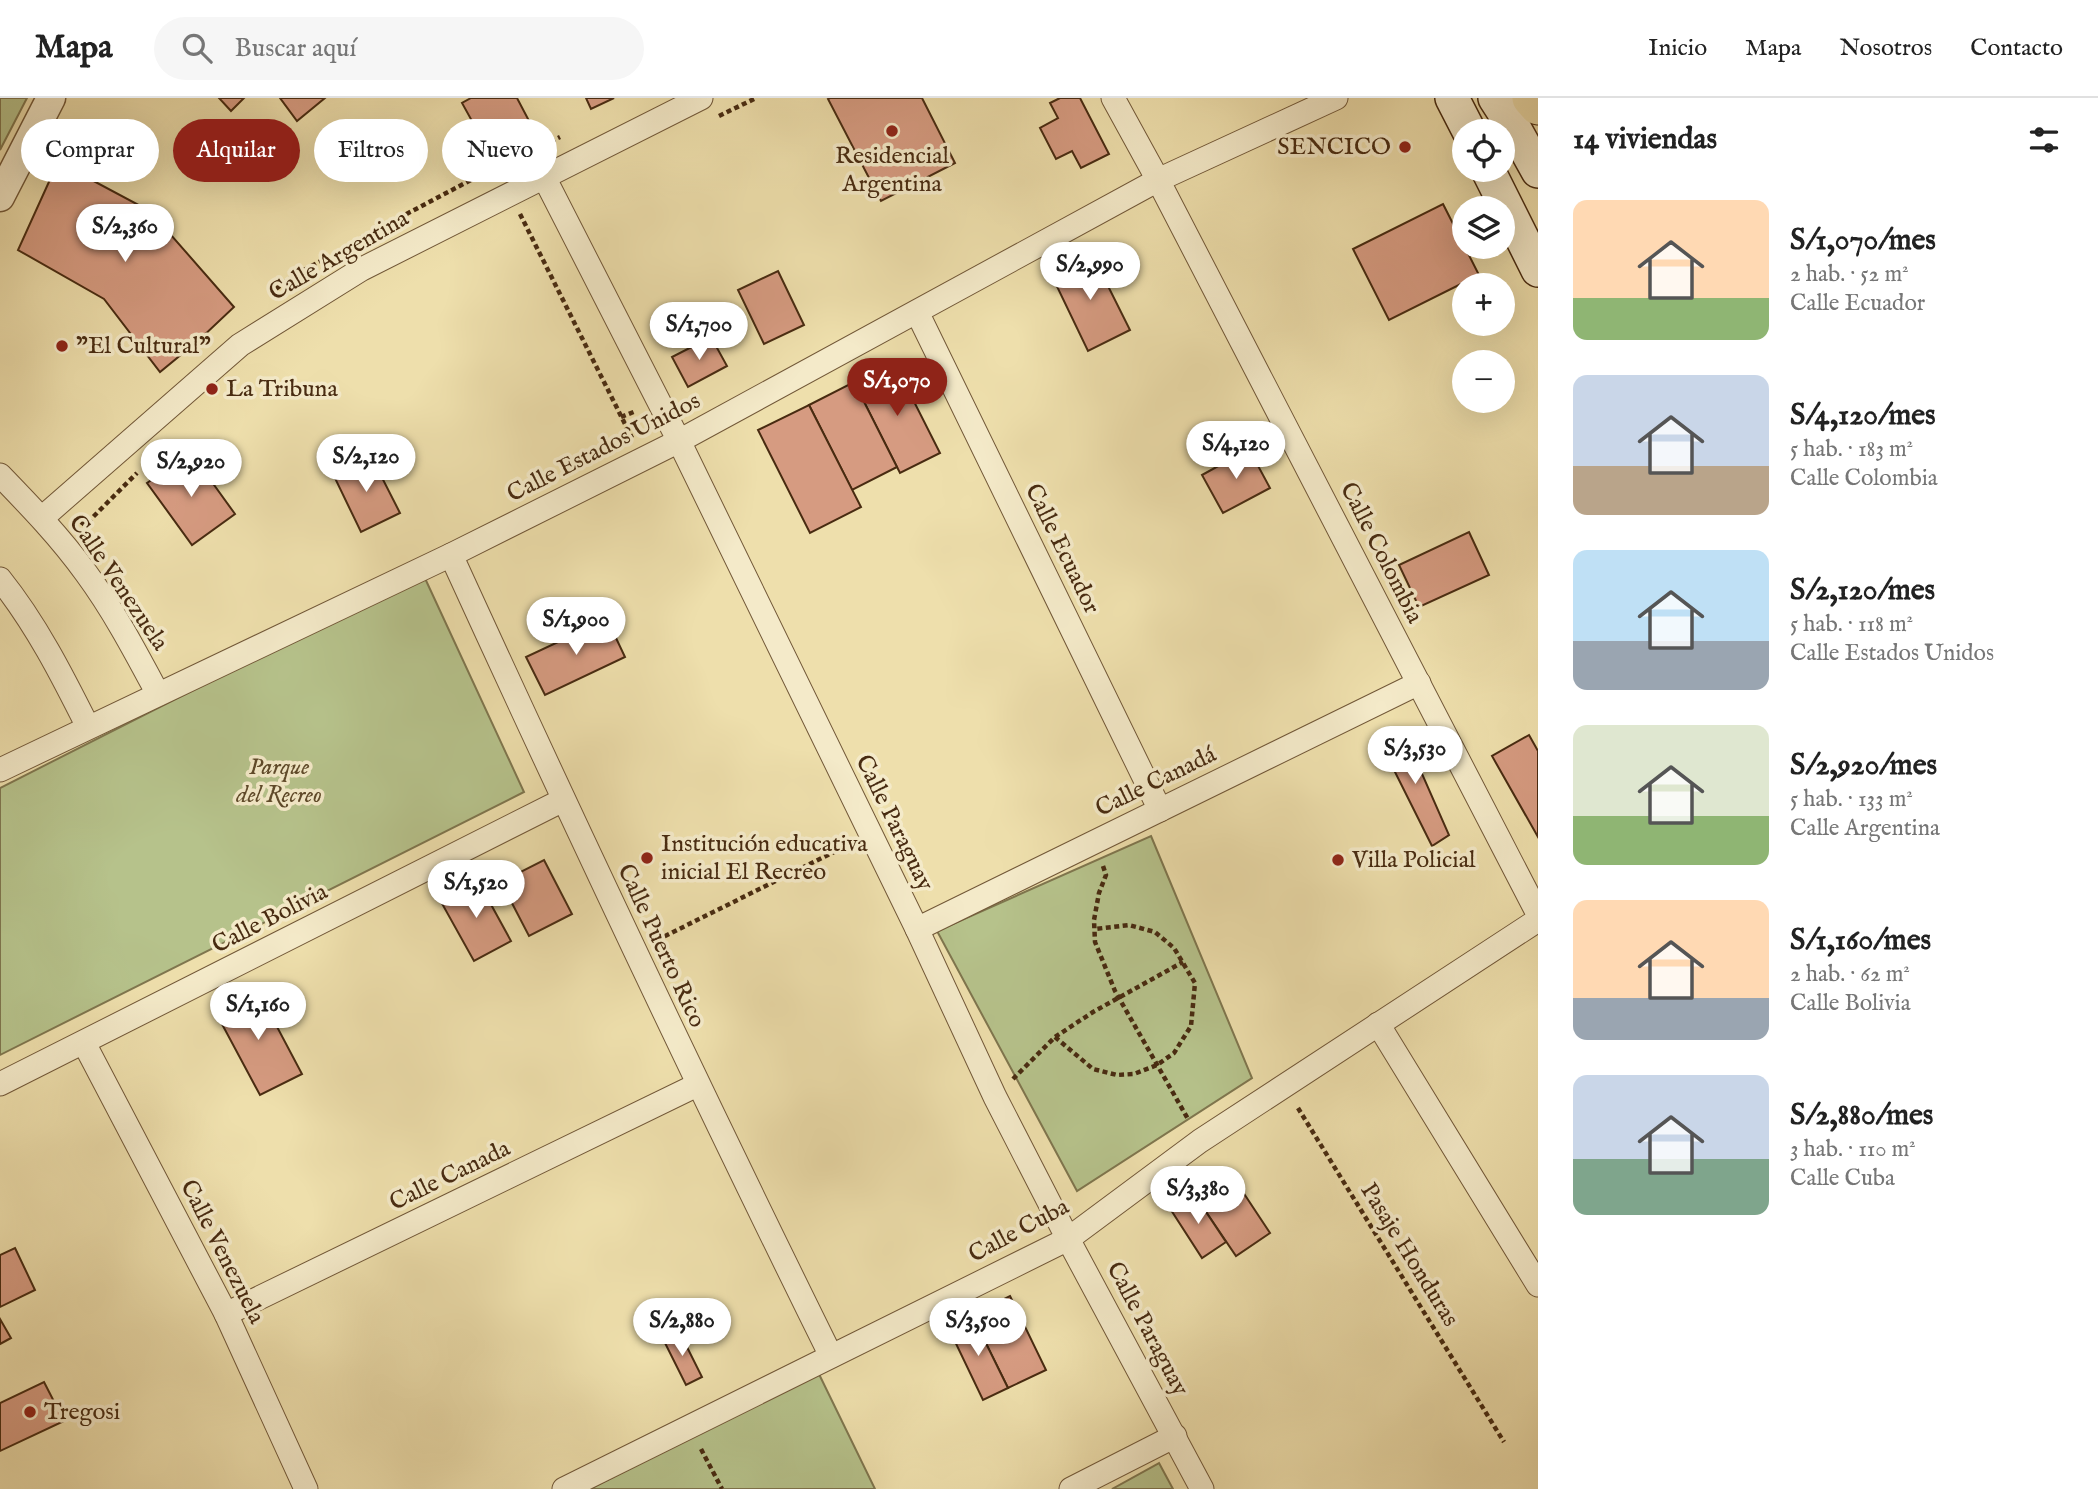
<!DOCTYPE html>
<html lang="es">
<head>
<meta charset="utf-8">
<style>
  body { margin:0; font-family:"IM FELL English",serif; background:#f6f6f6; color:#222; height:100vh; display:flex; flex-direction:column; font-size:26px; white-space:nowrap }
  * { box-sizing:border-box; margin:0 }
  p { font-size:23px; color:#767676 }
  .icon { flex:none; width:38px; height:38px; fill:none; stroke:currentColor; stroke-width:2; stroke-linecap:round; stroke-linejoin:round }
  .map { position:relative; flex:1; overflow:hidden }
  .sheet { display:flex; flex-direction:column; background:#fff; width:560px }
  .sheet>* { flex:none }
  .guide { position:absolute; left:21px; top:21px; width:665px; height:63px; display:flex; gap:14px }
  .fabs { position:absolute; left:1452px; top:21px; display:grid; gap:14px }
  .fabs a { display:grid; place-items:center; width:63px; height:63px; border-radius:50%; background:#fff; box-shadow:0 7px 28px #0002; font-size:35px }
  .price { position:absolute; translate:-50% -60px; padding:0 16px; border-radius:24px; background:#fff; color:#222; font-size:23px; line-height:46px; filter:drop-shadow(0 2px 4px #0008) }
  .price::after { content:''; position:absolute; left:50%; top:42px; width:21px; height:16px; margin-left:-10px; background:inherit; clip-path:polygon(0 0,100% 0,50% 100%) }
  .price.current { background:#8f2418; color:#fff }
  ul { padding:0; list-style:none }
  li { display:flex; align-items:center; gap:21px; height:175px; padding:0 35px }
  li span { display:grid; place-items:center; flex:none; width:196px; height:140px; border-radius:14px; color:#555 }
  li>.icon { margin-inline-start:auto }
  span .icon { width:84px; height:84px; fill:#fffc; stroke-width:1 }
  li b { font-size:30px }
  h2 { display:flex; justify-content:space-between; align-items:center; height:84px; padding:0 35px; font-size:30px }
  .pill { padding:0 24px; border-radius:32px; background:#fff; box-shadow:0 7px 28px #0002; font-size:24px; line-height:63px }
  .pill.current { background:#8f2418; color:#fff }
  header { display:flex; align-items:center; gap:42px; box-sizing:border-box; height:98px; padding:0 35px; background:#fff; border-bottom:2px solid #e0e0e0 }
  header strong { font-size:33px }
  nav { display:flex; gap:38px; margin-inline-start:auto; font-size:24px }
  .search { width:490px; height:63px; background:#f6f6f6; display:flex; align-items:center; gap:18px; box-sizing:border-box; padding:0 24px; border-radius:38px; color:#767676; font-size:26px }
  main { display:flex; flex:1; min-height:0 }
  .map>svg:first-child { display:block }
  .green { fill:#b6c28b; stroke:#7f764e; stroke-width:2 }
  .building { fill:#d69b81; stroke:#482b11; stroke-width:2 }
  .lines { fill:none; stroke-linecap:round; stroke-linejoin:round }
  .minor-casing { stroke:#725838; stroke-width:25 }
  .tertiary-casing { stroke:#725838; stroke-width:31 }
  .secondary-casing { stroke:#482b11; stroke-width:36 }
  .primary-casing { stroke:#482b11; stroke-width:39 }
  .path { stroke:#482b11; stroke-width:4.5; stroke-dasharray:5 3.5; stroke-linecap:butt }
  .minor { stroke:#f4eac9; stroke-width:23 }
  .tertiary { stroke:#f4eac9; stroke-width:28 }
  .secondary { stroke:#f4eac9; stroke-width:33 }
  .primary { stroke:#eedfac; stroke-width:37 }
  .poi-dot { fill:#8f2418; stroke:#f4eac9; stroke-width:2.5 }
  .labels { text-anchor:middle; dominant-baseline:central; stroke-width:7; stroke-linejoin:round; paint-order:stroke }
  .poi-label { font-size:24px; fill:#482b11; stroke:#f4eac9; text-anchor:start }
  .street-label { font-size:24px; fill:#482b11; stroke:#f4eac9 }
  .park-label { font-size:24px; font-style:italic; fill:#5e4929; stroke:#f4eac9 }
</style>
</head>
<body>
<header>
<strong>Mapa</strong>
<div class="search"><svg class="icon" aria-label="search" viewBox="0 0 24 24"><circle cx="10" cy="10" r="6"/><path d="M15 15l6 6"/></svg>Buscar aquí</div>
<nav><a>Inicio</a><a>Mapa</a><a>Nosotros</a><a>Contacto</a></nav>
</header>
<main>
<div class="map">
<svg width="1538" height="1391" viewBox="0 0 1538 1391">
  <rect width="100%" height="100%" fill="#eedfac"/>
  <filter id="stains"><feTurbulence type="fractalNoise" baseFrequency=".00286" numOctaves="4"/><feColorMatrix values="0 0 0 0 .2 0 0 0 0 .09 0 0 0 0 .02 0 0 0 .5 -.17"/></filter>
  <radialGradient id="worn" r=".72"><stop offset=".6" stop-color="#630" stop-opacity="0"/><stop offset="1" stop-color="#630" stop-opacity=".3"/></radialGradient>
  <!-- green -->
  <g class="green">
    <polygon points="0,0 27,0 0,52"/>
    <polygon points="423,476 524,694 0,957 0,690"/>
    <polygon points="1151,738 1252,980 1077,1093 937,833"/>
    <polygon points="817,1272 875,1391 590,1391"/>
    <polygon points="1159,1365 1173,1391 1112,1391"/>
  </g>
  <!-- building -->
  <g class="building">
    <polygon points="219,0 244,0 231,13"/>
    <polygon points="280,0 325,0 297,23"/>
    <polygon points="471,0 517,0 537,38 493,61 462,5"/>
    <polygon points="586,0 614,0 591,11"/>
    <polygon points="830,0 922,0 955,65 881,103 828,1"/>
    <polygon points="1060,0 1080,0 1109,56 1081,70 1072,53 1056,61 1040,30 1058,20 1050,5"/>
    <polygon points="58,64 150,113 234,209 199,242 160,274 104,201 18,152"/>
    <polygon points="1443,106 1479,177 1389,222 1353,151"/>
    <polygon points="1092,156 1130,232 1088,253 1051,176"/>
    <polygon points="778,173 804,227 764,246 738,192"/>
    <polygon points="711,239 727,268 688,289 672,259"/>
    <polygon points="894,264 940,355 900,375 854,284"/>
    <polygon points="854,284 897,369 852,392 809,307"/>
    <polygon points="809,307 861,409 810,435 758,332"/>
    <polygon points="1249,351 1270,390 1223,415 1202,377"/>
    <polygon points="191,355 235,416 192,447 147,385"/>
    <polygon points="371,358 400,415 361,434 333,376"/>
    <polygon points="1469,434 1489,477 1419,509 1399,467"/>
    <polygon points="607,521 625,559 545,597 526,559"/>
    <polygon points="1404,635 1449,737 1432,748 1379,642"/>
    <polygon points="1529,637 1538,653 1538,739 1492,658"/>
    <polygon points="544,762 572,816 529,838 501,784"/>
    <polygon points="477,781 511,843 474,863 440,802"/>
    <polygon points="257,891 302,976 260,997 215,913"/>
    <polygon points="1229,1073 1270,1135 1236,1158 1194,1096"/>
    <polygon points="1194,1096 1226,1144 1202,1160 1171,1112"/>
    <polygon points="15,1150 35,1192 0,1209 0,1157"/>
    <polygon points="1010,1198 1046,1272 1008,1290 972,1217"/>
    <polygon points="972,1217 1008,1290 983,1302 948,1229"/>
    <polygon points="0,1221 11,1240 0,1246"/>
    <polygon points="679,1233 702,1279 686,1287 663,1241"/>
    <polygon points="44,1284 64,1323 0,1353 0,1305"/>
  </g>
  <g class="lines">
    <defs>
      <g id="minor">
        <polyline points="1113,0 1158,82 1538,816"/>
        <polyline points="544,79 679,343 917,831 995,999 1068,1141 1202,1391"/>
        <polyline points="917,214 1160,712"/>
        <path d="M 0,377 C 30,408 60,439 86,475 C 114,513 136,555 158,596"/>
        <polyline points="42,420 240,247 362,171 701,0"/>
        <path d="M 451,457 C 574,726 700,993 831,1258"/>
        <path d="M 0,481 C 36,526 62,577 88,629"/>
        <polyline points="0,672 451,457 679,343 1158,82 1336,0"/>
        <polyline points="917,831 1419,585"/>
        <polyline points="1378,926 1538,1187"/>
        <polyline points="84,945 226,1216 306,1391"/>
        <polyline points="0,986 563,702"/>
        <polyline points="226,1216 697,987"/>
        <polyline points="564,1391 1068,1141 1200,1043 1538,822"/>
        <polyline points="1071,1391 1175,1338"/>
      </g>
      <polyline id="tertiary" points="0,99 51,0"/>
      <g id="secondary">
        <polyline points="1452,0 1469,33"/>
        <polyline points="1495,0 1513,28 1538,73"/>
        <polyline points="1488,72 1538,172"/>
      </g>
      <polyline id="primary" points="1531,0 1538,8"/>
    </defs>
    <!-- minor casing -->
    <use href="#minor" class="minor-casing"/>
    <!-- tertiary casing -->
    <use href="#tertiary" class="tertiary-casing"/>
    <!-- secondary casing -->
    <use href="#secondary" class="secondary-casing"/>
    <!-- primary casing -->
    <use href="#primary" class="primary-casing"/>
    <!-- path -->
    <g class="path">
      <polyline points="719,18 756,0"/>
      <polyline points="520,116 632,340"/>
      <polyline points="361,140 469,83 560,39"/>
      <polyline points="269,196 293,178 330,158"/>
      <polyline points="621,319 636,313"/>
      <polyline points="81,424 85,427 137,375"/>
      <polyline points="1103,768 1106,777 1099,795 1094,822 1095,844 1115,893 1188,1021"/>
      <polyline points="657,842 850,746"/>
      <polyline points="1055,939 1093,971 1117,977 1134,976 1157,967 1174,955 1191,928 1195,885 1174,850 1155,834 1129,827 1095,831"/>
      <polyline points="1013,981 1055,939 1093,914 1183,864"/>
      <polyline points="1298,1010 1504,1344"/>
      <polyline points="701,1351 722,1391"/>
    </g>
    <!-- minor -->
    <use href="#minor" class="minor"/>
    <!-- tertiary -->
    <use href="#tertiary" class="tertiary"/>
    <!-- secondary -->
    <use href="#secondary" class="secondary"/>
    <!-- primary -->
    <use href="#primary" class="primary"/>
  </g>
  <!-- markers -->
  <g class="poi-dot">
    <circle cx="892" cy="33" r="7"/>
    <circle cx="1405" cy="49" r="7"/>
    <circle cx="62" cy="248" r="7"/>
    <circle cx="212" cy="291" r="7"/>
    <circle cx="647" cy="760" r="7"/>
    <circle cx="1338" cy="762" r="7"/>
    <circle cx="30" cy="1314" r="7"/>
  </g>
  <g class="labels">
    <!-- poi labels -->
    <g class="poi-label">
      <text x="1391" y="49" text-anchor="end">SENCICO</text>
      <text x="892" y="58" text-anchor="middle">Residencial<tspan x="892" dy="28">Argentina</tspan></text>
      <text x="76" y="248">"El Cultural"</text>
      <text x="226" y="291">La Tribuna</text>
      <text x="661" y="746">Institución educativa<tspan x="661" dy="28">inicial El Recreo</tspan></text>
      <text x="1352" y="762">Villa Policial</text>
      <text x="44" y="1314">Tregosi</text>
    </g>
    <!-- street labels -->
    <g class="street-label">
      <text transform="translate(339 158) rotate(-30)">Calle Argentina</text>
      <text transform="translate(604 350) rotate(-27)">Calle Estados Unidos</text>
      <text transform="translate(1062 451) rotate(64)">Calle Ecuador</text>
      <text transform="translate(1381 455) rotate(63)">Calle Colombia</text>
      <text transform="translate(118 485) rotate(56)">Calle Venezuela</text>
      <text transform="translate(1156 684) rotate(-26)">Calle Canadá</text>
      <text transform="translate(894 725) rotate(64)">Calle Paraguay</text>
      <text transform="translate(270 821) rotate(-27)">Calle Bolivia</text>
      <text transform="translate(661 848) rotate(65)">Calle Puerto Rico</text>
      <text transform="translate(450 1078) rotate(-26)">Calle Canada</text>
      <text transform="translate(1019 1133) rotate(-28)">Calle Cuba</text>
      <text transform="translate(222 1154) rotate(63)">Calle Venezuela</text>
      <text transform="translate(1409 1157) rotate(58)">Pasaje Honduras</text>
      <text transform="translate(1147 1231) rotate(62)">Calle Paraguay</text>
    </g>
    <!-- park labels -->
    <g class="park-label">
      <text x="279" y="669">Parque<tspan x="279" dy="28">del Recreo</tspan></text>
    </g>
  </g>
  <rect width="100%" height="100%" filter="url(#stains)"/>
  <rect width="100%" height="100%" fill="url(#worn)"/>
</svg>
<div class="fabs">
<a><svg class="icon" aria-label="locate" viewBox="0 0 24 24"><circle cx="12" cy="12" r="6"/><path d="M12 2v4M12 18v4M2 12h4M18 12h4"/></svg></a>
<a><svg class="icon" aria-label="layers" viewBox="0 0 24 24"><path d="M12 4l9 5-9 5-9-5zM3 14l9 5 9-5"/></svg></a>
<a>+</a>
<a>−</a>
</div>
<b class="price" style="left:125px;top:166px">S/2,360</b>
<b class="price" style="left:1090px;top:204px">S/2,990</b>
<b class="price" style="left:699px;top:264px">S/1,700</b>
<b class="price current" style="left:897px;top:320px">S/1,070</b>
<b class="price" style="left:1236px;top:383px">S/4,120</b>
<b class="price" style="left:366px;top:396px">S/2,120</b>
<b class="price" style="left:191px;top:401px">S/2,920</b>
<b class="price" style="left:576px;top:559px">S/1,900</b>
<b class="price" style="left:1415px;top:688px">S/3,530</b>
<b class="price" style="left:476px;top:822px">S/1,520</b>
<b class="price" style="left:258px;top:944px">S/1,160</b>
<b class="price" style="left:1198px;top:1128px">S/3,380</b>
<b class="price" style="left:682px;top:1260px">S/2,880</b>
<b class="price" style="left:978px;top:1260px">S/3,500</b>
<div class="guide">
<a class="pill">Comprar</a>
<a class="pill current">Alquilar</a>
<a class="pill">Filtros</a>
<a class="pill">Nuevo</a>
</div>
</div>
<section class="sheet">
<h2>14 viviendas<svg class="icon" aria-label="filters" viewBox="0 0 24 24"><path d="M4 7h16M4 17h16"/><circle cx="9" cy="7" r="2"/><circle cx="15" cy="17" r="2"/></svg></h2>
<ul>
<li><span style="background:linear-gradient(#ffd9b3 70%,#8fb573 0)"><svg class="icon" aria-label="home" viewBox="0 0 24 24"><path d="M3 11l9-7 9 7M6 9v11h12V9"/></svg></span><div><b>S/1,070/mes</b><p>2 hab. · 52 m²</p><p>Calle Ecuador</p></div></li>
<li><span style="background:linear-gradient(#c9d6e8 65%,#b9a48a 0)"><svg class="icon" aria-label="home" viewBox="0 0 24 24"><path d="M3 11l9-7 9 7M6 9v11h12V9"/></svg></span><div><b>S/4,120/mes</b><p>5 hab. · 183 m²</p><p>Calle Colombia</p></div></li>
<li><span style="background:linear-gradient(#bfe0f5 65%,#9aa5b1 0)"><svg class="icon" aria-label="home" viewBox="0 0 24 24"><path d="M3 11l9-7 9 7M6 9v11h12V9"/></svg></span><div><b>S/2,120/mes</b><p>5 hab. · 118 m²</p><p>Calle Estados Unidos</p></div></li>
<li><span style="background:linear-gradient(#dfe7d0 65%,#8fb573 0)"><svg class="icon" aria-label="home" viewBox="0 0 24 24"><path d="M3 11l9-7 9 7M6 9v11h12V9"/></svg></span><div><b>S/2,920/mes</b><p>5 hab. · 133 m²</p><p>Calle Argentina</p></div></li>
<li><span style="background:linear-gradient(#ffd9b3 70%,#9aa5b1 0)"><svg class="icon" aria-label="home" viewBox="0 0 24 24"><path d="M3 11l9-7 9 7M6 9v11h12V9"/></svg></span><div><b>S/1,160/mes</b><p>2 hab. · 62 m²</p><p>Calle Bolivia</p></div></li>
<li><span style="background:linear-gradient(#c9d6e8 60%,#7fa58c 0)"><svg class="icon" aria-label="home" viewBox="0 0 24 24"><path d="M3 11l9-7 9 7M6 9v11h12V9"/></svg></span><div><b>S/2,880/mes</b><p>3 hab. · 110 m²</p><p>Calle Cuba</p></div></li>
</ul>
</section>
</main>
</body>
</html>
